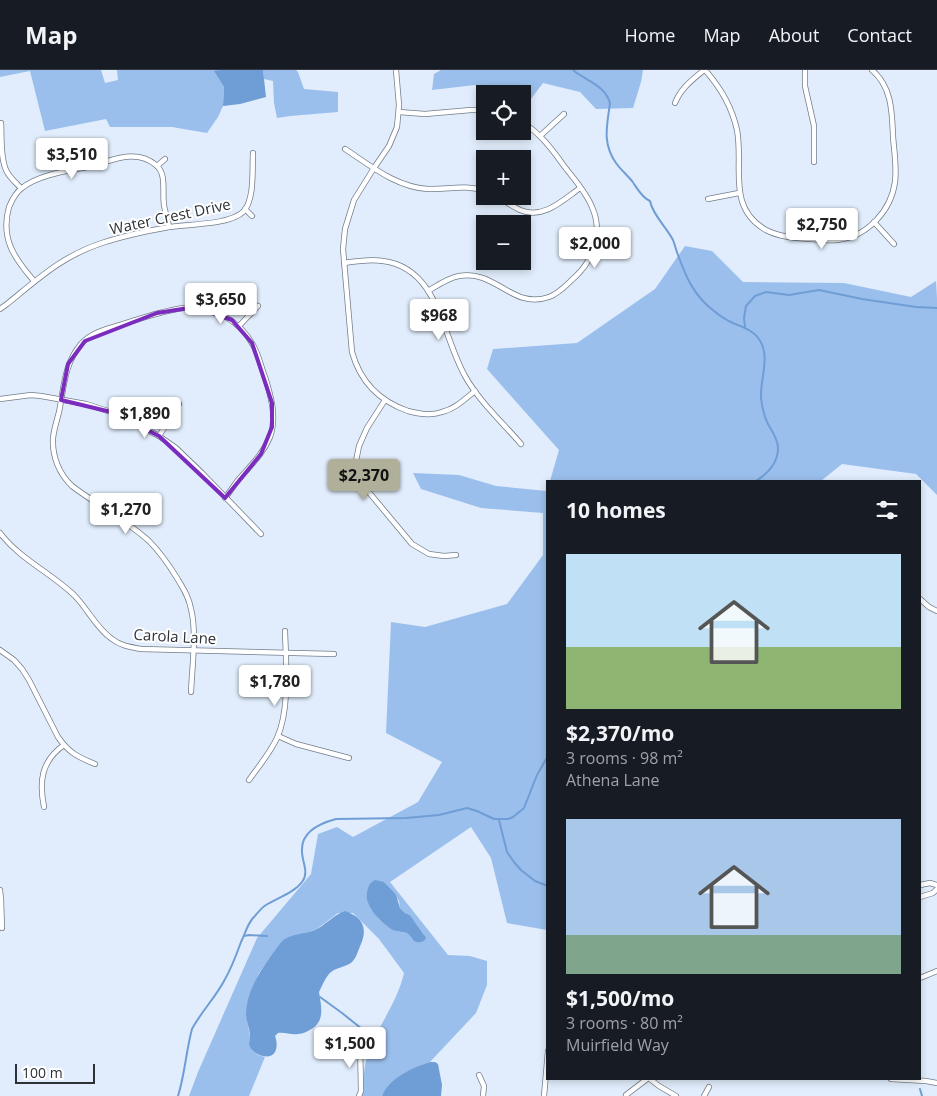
<!DOCTYPE html>
<html lang="en">
<head>
<meta charset="utf-8">
<style>
  body { margin:0; font-family:"Open Sans",sans-serif; background:#20242c; color:#f1f3f6; height:100vh; display:flex; flex-direction:column; font-size:19px; white-space:nowrap }
  * { box-sizing:border-box; margin:0 }
  p { font-size:16px; color:#9ea1a6 }
  .icon { flex:none; width:28px; height:28px; fill:none; stroke:currentColor; stroke-width:2; stroke-linecap:round; stroke-linejoin:round }
  .map { position:relative; flex:1; overflow:hidden }
  .details { position:absolute; left:546px; top:410px; width:375px; height:600px; display:flex; flex-direction:column; background:#171b24; border-radius:0px; box-shadow:0 2px 8px #0003 }
  .details>* { flex:none }
  .tools { position:absolute; left:476px; top:15px; display:grid; gap:10px }
  .tools a { display:grid; place-items:center; width:55px; height:55px; border-radius:0px; background:#171b24; box-shadow:0 2px 8px #0003; font-size:25px }
  .scale { position:absolute; left:15px; bottom:12px; width:80px; box-sizing:border-box; padding-left:5px; border:2px solid #2d3238; border-top:0; font-size:14px; line-height:18px; white-space:nowrap; color:#2d3238; -webkit-text-stroke:4px #fff; paint-order:stroke }
  .price { position:absolute; translate:-50% -42px; padding:0 11px; border-radius:5px; background:#fff; color:#222; font-size:16px; line-height:32px; filter:drop-shadow(0 1px 2px #0008) }
  .price::after { content:''; position:absolute; left:50%; top:30px; width:15px; height:11px; margin-left:-8px; background:inherit; clip-path:polygon(0 0,100% 0,50% 100%) }
  .price.active { background:#b0af9a; color:#111 }
  ul { padding:0; list-style:none }
  li { display:grid; align-content:center; gap:10px; height:265px; padding:0 20px }
  li span { display:grid; place-items:center; height:155px; border-radius:0px; color:#555 }
  li>.icon { margin-inline-start:auto }
  span .icon { width:90px; height:90px; fill:#fffc; stroke-width:1 }
  li b { font-size:21px }
  h2 { display:flex; justify-content:space-between; align-items:center; height:60px; padding:0 20px; font-size:21px }
  header { display:flex; align-items:center; gap:30px; box-sizing:border-box; height:70px; padding:0 25px; background:#171b24; border-bottom:1px solid #363941 }
  header strong { font-size:24px }
  nav { display:flex; gap:28px; margin-inline-start:auto; font-size:18px }
  .map>svg:first-child { display:block }
  .green { fill:#9bbfec; fill-rule:evenodd }
  .water { fill:#6f9dd5 }
  .lines { fill:none; stroke-linecap:round; stroke-linejoin:round }
  .stream { stroke:#6f9dd5; stroke-width:2 }
  .street-casing { stroke:#737d8b; stroke-width:6 }
  .street { stroke:#fff; stroke-width:4.5 }
  .marked { fill:none; stroke:#7b2cbf; stroke-width:4; stroke-linejoin:round }
  .labels { text-anchor:middle; dominant-baseline:central; stroke-width:4; stroke-linejoin:round; paint-order:stroke }
  .street-label { font-size:15px; fill:#2d3238; stroke:#fff }
</style>
</head>
<body>
<header>
<strong>Map</strong>
<nav><a>Home</a><a>Map</a><a>About</a><a>Contact</a></nav>
</header>
<div class="map">
<svg width="937" height="1026" viewBox="0 0 937 1026">
  <rect width="100%" height="100%" fill="#e1edfc"/>
  <!-- green -->
  <g class="green">
    <polygon points="0,0 101,0 105,13 118,10 117,0 220,0 215,2 224,17 223,36 218,47 207,63 172,57 110,57 106,49 45,61 30,1 0,7"/>
    <polygon points="263,0 296,0 298,2 304,19 338,22 338,42 290,46 277,48 274,33 273,11 264,9"/>
    <polygon points="441,0 643,0 641,12 633,38 596,39 580,22 543,13 524,38 522,24 521,23 475,15 432,20 434,4"/>
    <polygon points="685,176 712,181 743,212 844,213 911,227 936,211 937,228 937,425 916,404 842,394 821,411 550,411 559,380 487,299 493,279 577,273 655,219"/>
    <path d="M 413,403 L 459,405 L 496,416 L 547,421 L 547,419 L 547,860 L 507,853 L 491,788 L 471,757 L 390,812 L 448,885 L 470,886 L 487,891 L 487,915 L 476,943 L 430,992 C 414,997 388,1010 382,1026 L 362,1026 C 364,1015 363,1002 366,991 C 374,960 397,935 404,903 L 379,869 L 353,843 L 338,843 L 317,859 L 281,872 L 259,903 L 250,927 L 246,944 L 250,967 L 249,974 L 252,980 L 258,985 L 265,987 L 249,1026 L 189,1026 L 198,1002 L 257,868 L 311,804 L 318,764 L 337,757 L 353,767 L 418,732 L 442,692 L 386,663 L 391,552 L 425,557 L 507,534 L 543,485 L 543,443 L 481,438 L 421,419 ZM 384,812 L 391,819 L 399,831 L 400,838 L 405,843 L 410,845 L 424,865 L 420,872 C 411,871 414,869 408,864 C 403,861 397,862 392,859 C 382,854 373,843 368,833 Z"/>
  </g>
  <!-- water -->
  <g class="water">
    <polygon points="220,0 263,0 266,27 240,34 223,36 224,17 214,1"/>
    <path d="M 375,810 L 384,812 L 391,819 L 396,825 L 400,838 L 405,843 L 410,845 L 424,865 L 426,868 L 424,871 C 413,875 414,869 408,864 C 404,861 397,862 393,860 C 382,854 364,836 367,823 C 368,817 369,813 375,810 Z"/>
    <path d="M 345,841 C 362,847 368,857 361,874 C 358,880 357,887 352,892 C 346,897 338,897 331,902 C 326,906 322,916 319,922 C 321,935 325,950 313,958 C 308,961 303,964 298,964 C 291,965 285,962 278,963 L 275,966 C 279,977 276,989 263,986 C 257,985 250,980 249,974 C 249,971 250,969 250,966 C 250,959 246,951 246,944 C 247,916 266,893 281,872 C 291,863 303,865 315,860 C 326,855 333,845 345,841 Z"/>
    <path d="M 430,992 L 435,992 L 438,994 L 442,1015 L 441,1026 L 382,1026 C 388,1009 413,997 430,992 Z"/>
  </g>
  <g class="lines">
    <!-- stream -->
    <g class="stream">
      <path d="M 573,0 C 586,11 605,15 610,33 C 607,56 602,73 616,93 C 621,100 627,105 632,111 C 637,118 642,128 650,131 C 652,144 667,158 673,170 C 675,175 676,180 678,185 C 686,207 694,226 714,241 C 720,246 726,250 733,253 C 742,257 753,260 759,269 C 771,287 760,308 761,328 C 762,337 764,346 768,354 C 772,361 778,369 778,378 C 778,393 767,404 756,411"/>
      <polyline points="745,257 744,248 746,236 755,226 766,222 789,225 819,220 862,229 916,237 937,238"/>
      <polyline points="499,750 507,782 514,792 521,800 535,811 548,816"/>
      <polyline points="244,866 249,865 267,866"/>
      <polyline points="320,927 342,943 372,967 381,980"/>
      <polyline points="920,1019 922,1026"/>
      <path d="M 178,1026 C 185,1004 186,981 192,959 C 201,942 215,928 224,911 C 231,899 236,886 241,872 C 245,864 247,855 253,848 C 257,844 261,838 266,835 C 277,828 294,823 302,812 C 310,802 301,791 302,779 C 302,761 321,753 336,749 L 406,748 L 439,745 L 467,738 L 477,741 L 494,749 L 508,749 L 513,747 L 524,738 L 537,705 L 548,686"/>
    </g>
    <defs>
      <g id="street">
        <path d="M 396,0 L 399,35 L 397,57 L 389,76 L 374,98 L 354,130 L 345,159 L 343,179 L 352,282 C 360,311 379,331 408,341 C 420,344 431,346 442,342 C 455,339 465,329 475,321"/>
        <path d="M 705,0 C 721,18 732,37 737,60 C 744,96 726,137 766,160 C 779,167 796,168 811,169 C 819,170 828,171 837,170 C 867,167 891,141 895,112 C 897,97 894,81 893,66 C 892,42 892,17 872,0"/>
        <polyline points="805,0 805,16 814,56 814,92"/>
        <path d="M 675,33 C 681,18 692,10 704,0"/>
        <polyline points="399,42 425,44 471,40 485,40"/>
        <path d="M 1,53 C 2,67 0,86 6,100 C 9,107 16,113 21,118"/>
        <polyline points="540,66 564,44"/>
        <path d="M 345,79 C 371,96 396,117 428,119 C 449,120 463,114 485,121"/>
        <polyline points="157,96 165,89"/>
        <path d="M 496,126 C 504,131 512,136 520,140 C 543,150 563,130 580,118"/>
        <polyline points="708,129 739,123"/>
        <polyline points="245,139 252,146"/>
        <polyline points="874,152 894,174"/>
        <polyline points="597,160 607,161"/>
        <path d="M 344,193 C 357,191 370,189 383,191 C 439,198 442,266 465,306 C 478,330 503,353 521,374"/>
        <path d="M 34,211 C 15,189 0,169 9,137 C 12,130 16,122 22,118 C 38,105 67,101 87,97 C 109,92 135,77 156,95 C 167,104 162,122 164,135 C 165,142 168,150 169,157"/>
        <path d="M 428,221 C 438,215 448,208 459,206 C 496,199 512,240 549,227 C 560,223 567,214 576,206 C 594,189 603,161 592,137 C 586,122 574,109 564,96 C 552,79 540,63 522,52"/>
        <path d="M 0,239 L 7,234 C 38,209 62,186 102,173 C 123,166 147,161 169,157 C 188,154 229,155 243,142 C 255,130 252,99 253,83"/>
        <polyline points="239,256 258,236"/>
        <polyline points="0,329 31,325 41,326 86,334 111,342 159,366 176,378 202,403 261,464"/>
        <polyline points="385,330 367,358 359,376 356,391 359,406 367,420 412,474 429,484 444,486 456,485"/>
        <polyline points="159,366 179,334"/>
        <path d="M 0,463 C 20,489 51,503 74,525 C 88,539 96,558 112,569 C 121,576 130,577 141,579 L 334,584"/>
        <polyline points="920,529 929,537 937,541"/>
        <path d="M 0,580 L 14,590 L 22,599 L 29,610 L 58,667 C 69,683 78,687 95,694"/>
        <path d="M 191,622 C 192,598 197,562 191,539 C 189,527 183,518 177,508 C 169,495 160,482 149,471 C 126,450 97,435 72,416 C 59,404 52,386 53,368 C 54,359 57,350 59,342 C 64,318 64,294 81,274 C 93,260 116,257 132,251 C 149,246 166,240 184,238 C 212,234 240,251 253,275 C 259,285 261,297 265,307 C 271,326 277,347 270,367 C 263,384 251,395 239,409 C 234,415 230,422 225,428"/>
        <polyline points="278,666 296,674 349,688"/>
        <path d="M 249,710 C 259,696 270,683 277,668 C 290,640 286,593 285,561"/>
        <path d="M 44,737 C 39,712 41,691 64,675"/>
        <polyline points="920,815 930,813 937,815"/>
        <polyline points="0,820 1,829 2,858"/>
        <polyline points="920,827 933,823 937,819"/>
        <polyline points="920,908 937,901"/>
        <polyline points="479,1005 484,1016 483,1026"/>
        <polyline points="650,1009 659,1016 676,1026"/>
        <polyline points="891,1009 926,1011 937,1013"/>
        <polyline points="626,1025 647,1009"/>
        <polyline points="359,1026 361,1021 360,973"/>
        <polyline points="544,1026 548,981"/>
        <polyline points="704,1026 709,1017"/>
      </g>
    </defs>
    <!-- street casing -->
    <use href="#street" class="street-casing"/>
    <!-- street -->
    <use href="#street" class="street"/>
  </g>
  <!-- marked area -->
  <path class="marked" d="M 195,237 L 232,250 L 252,273 L 272,333 L 272,357 L 261,384 L 225,428 L 159,366 L 111,342 L 61,330 L 68,294 L 85,271 L 157,243 Z"/>
  <g class="labels">
    <!-- street labels -->
    <g class="street-label">
      <text transform="translate(170 146) rotate(-12)">Water Crest Drive</text>
      <text transform="translate(175 566) rotate(3)">Carola Lane</text>
    </g>
  </g>
</svg>
<div class="tools">
<a><svg class="icon" aria-label="locate" viewBox="0 0 24 24"><circle cx="12" cy="12" r="6"/><path d="M12 2v4M12 18v4M2 12h4M18 12h4"/></svg></a>
<a>+</a>
<a>−</a>
</div>
<div class="scale">100 m</div>
<b class="price" style="left:72px;top:110px">$3,510</b>
<b class="price" style="left:822px;top:180px">$2,750</b>
<b class="price" style="left:595px;top:199px">$2,000</b>
<b class="price" style="left:221px;top:255px">$3,650</b>
<b class="price" style="left:439px;top:271px">$968</b>
<b class="price" style="left:145px;top:369px">$1,890</b>
<b class="price active" style="left:364px;top:431px">$2,370</b>
<b class="price" style="left:126px;top:465px">$1,270</b>
<b class="price" style="left:275px;top:637px">$1,780</b>
<b class="price" style="left:350px;top:999px">$1,500</b>
<section class="details">
<h2>10 homes<svg class="icon" aria-label="filters" viewBox="0 0 24 24"><path d="M4 7h16M4 17h16"/><circle cx="9" cy="7" r="2"/><circle cx="15" cy="17" r="2"/></svg></h2>
<ul>
<li><span style="background:linear-gradient(#bfe0f5 60%,#8fb573 0)"><svg class="icon" aria-label="home" viewBox="0 0 24 24"><path d="M3 11l9-7 9 7M6 9v11h12V9"/></svg></span><div><b>$2,370/mo</b><p>3 rooms · 98 m²</p><p>Athena Lane</p></div></li>
<li><span style="background:linear-gradient(#a9c7e8 75%,#7fa58c 0)"><svg class="icon" aria-label="home" viewBox="0 0 24 24"><path d="M3 11l9-7 9 7M6 9v11h12V9"/></svg></span><div><b>$1,500/mo</b><p>3 rooms · 80 m²</p><p>Muirfield Way</p></div></li>
</ul>
</section>
</div>
</body>
</html>
